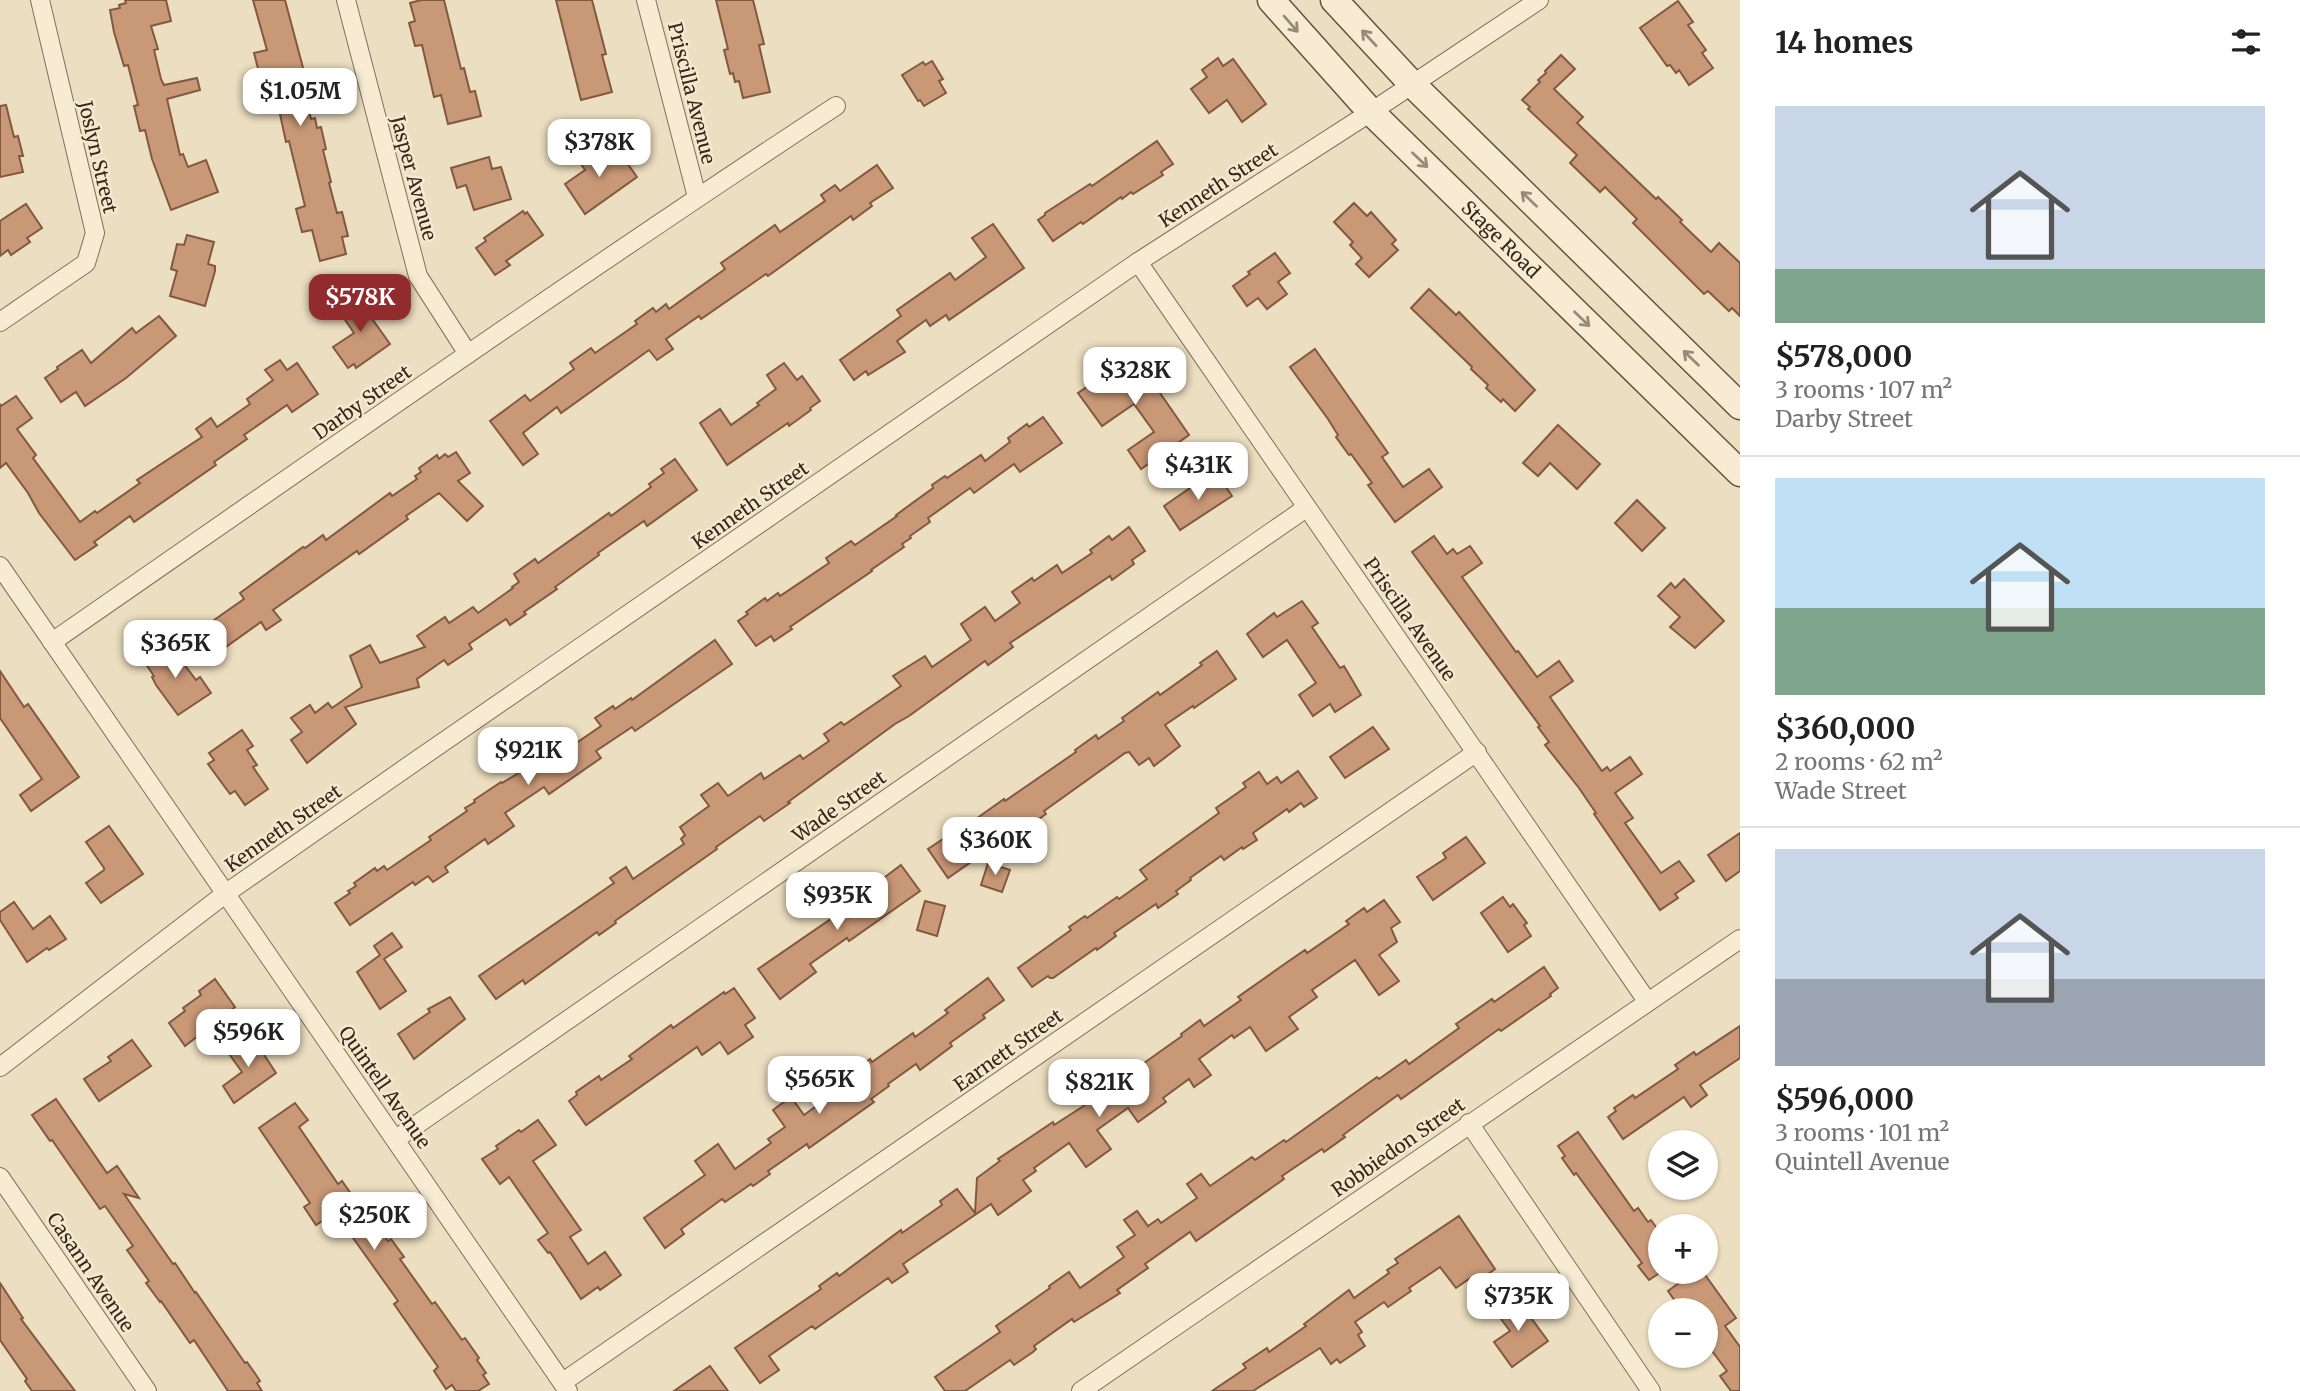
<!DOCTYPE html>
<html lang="en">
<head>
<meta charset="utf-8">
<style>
  body { margin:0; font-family:Merriweather,serif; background:#f6f6f6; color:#222; height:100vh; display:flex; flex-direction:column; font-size:26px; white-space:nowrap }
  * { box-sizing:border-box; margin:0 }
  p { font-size:23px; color:#767676 }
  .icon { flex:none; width:38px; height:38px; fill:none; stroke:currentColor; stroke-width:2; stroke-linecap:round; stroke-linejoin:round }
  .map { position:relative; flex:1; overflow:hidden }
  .details { display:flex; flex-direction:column; background:#fff; width:560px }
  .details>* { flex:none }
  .fabs { position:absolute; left:1648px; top:1130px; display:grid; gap:14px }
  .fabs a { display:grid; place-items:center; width:70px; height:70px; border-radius:50%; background:#fff; box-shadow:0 2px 5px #0004; font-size:35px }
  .price { position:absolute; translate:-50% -60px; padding:0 16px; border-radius:14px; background:#fff; color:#222; font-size:23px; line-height:46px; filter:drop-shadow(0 2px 4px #0008) }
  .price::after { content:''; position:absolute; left:50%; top:42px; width:21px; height:16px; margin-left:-10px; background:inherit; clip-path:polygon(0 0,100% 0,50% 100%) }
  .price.active { background:#912b2d; color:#fff }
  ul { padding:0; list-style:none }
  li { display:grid; align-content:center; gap:14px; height:371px; padding:0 35px }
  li+li { border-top:2px solid #e0e0e0 }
  li span { display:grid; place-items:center; height:217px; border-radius:0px; color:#555 }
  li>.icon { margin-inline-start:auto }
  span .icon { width:126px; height:126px; fill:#fffc; stroke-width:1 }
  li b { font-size:30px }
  h2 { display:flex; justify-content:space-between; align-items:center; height:84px; padding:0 35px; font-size:30px }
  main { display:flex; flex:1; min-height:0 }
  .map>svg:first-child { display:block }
  .building { fill:#c99877; stroke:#825940; stroke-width:2 }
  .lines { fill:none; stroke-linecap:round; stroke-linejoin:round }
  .minor-casing { stroke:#846f59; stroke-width:20 }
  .secondary-casing { stroke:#66513c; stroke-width:29 }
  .minor { stroke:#f7ecd3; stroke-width:18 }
  .secondary { stroke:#f7ecd3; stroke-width:26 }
  .oneway { stroke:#968a78 }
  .labels { text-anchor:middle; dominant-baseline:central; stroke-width:5; stroke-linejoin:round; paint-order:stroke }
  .street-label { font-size:19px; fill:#34281d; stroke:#f4e9cf }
</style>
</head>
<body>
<main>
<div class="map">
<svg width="1740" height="1391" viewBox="0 0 1740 1391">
  <rect width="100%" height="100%" fill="#ecdec0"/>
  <!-- building -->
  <g class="building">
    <polygon points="125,0 166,0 171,21 151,26 158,49 154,50 161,79 164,85 197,78 200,90 167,99 180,155 183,154 188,167 206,160 218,192 171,210 152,159 145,130 140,131 134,106 138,105 128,65 124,66 114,32 110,10 120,8 119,5 126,3"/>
    <polygon points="253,0 285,0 306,79 302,80 311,119 315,118 317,128 321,127 326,149 323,150 331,182 329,183 337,213 342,212 348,236 342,237 346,254 320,261 312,230 302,232 296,209 305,206 289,141 286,142 272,77 261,80 254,53 267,50"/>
    <polygon points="421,0 444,0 461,69 464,68 470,92 475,91 481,116 448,124 441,95 434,97 422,45 415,46 409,23 415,21 410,3"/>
    <polygon points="556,0 592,0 606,54 602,55 612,92 581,100"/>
    <polygon points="716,0 753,0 764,44 759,45 770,92 743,98 739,81 735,82 733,73 730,74 724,50 728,49"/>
    <polygon points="1678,1 1693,22 1688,25 1706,50 1702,53 1713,68 1689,85 1679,70 1676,73 1670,65 1667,66 1640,28"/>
    <polygon points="1561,55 1575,69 1554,89 1583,117 1577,123 1656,199 1658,197 1682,220 1680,222 1711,252 1719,243 1740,263 1740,316 1732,308 1729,311 1708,291 1704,294 1633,223 1637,219 1605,187 1600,192 1570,163 1577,155 1528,109 1530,107 1522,100 1540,82 1538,80 1546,73 1545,71"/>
    <polygon points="1218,58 1223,66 1233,59 1266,104 1242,122 1227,100 1209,113 1191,89 1207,77 1202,70"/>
    <polygon points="932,61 943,79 939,81 946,93 924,106 920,100 918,101 902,75 923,62 925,65"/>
    <polygon points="6,105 14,137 18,136 23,156 19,156 23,172 0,177 0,106"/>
    <polygon points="1157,141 1173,164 1161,172 1163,175 1133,194 1131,192 1122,199 1121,197 1083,224 1081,222 1053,241 1038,220 1045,215 1045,213 1090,184 1092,186"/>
    <polygon points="599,147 609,162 620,153 637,177 585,214 565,184 585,170 579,161"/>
    <polygon points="489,157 492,169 501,167 511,199 474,210 466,185 457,188 451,168"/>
    <polygon points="877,165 893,188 870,203 872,206 853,220 851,216 768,276 766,274 701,319 699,316 666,339 673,349 657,360 649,350 561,413 557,407 523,433 538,454 523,465 490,421 525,395 530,401 574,369 570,363 591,348 595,353 637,324 635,321 653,308 656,312 666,304 669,309 725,269 721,263 734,254 775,225 780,232 825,201 821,195 835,185 840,191"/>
    <polygon points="1354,203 1367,216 1371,212 1396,240 1392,244 1398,250 1369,277 1356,264 1362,258 1350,245 1353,242 1334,222"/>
    <polygon points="26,204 42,228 27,238 30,242 11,255 8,250 0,256 0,221"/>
    <polygon points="523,211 525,214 527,212 543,235 506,261 510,265 495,275 476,248 486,241 484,238"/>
    <polygon points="993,224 1024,268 949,320 946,315 930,326 926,320 897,341 905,352 868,375 866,371 854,380 840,360 901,316 897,310 950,273 955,280 986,257 972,238"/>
    <polygon points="187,235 214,242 208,264 215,266 215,271 205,306 170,296 177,271 171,269 177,244 184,245"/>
    <polygon points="1275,253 1290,273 1278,282 1287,294 1267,309 1258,298 1247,306 1233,286 1250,274 1248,272"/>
    <polygon points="1429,289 1456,315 1459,312 1535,390 1515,411 1503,399 1501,402 1486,388 1488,385 1471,369 1472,367 1411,308"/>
    <polygon points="359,294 371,311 368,313 390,344 356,368 354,364 348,368 333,347 354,333 337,308"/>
    <polygon points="159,316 176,336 126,378 85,406 76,392 61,402 45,378 58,369 57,367 82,350 91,363 132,328 136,333"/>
    <polygon points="1315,349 1388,453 1382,457 1403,487 1429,469 1442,487 1395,522 1368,485 1372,483 1351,454 1349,455 1336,437 1338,435 1328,419 1290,367"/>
    <polygon points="1131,351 1189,435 1141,469 1128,450 1154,432 1134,404 1102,426 1078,393 1117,366 1114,362"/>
    <polygon points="280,360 287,370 297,363 318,394 292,412 287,405 244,435 247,439 214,462 216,465 134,522 130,516 94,542 97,545 75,560 39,513 28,493 6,463 0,468 0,404 1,406 16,396 32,418 17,429 36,455 33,458 80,522 95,511 97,513 140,483 137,480 202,437 196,429 211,418 217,427 250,404 247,399 273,380 265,370"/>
    <polygon points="784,363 797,380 802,376 820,401 810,408 811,410 789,426 788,423 727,465 700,423 720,409 731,425 759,405 757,403 776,389 767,375"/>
    <polygon points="1043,417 1062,443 1020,472 1014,464 974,493 970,488 928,518 930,522 910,536 911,538 902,544 904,547 871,570 872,571 790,627 792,629 774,641 771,636 756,646 738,621 748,614 746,612 765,598 767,601 778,593 780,596 829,563 826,558 851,541 855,545 897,516 896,515 933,488 932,485 945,476 947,478 981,455 985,461 1010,442 1008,438 1027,424 1029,427"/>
    <polygon points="1558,425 1600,464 1577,489 1550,463 1538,476 1523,463"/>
    <polygon points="456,452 470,473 458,481 483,506 467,521 439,493 406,516 408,519 359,554 357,551 273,610 281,620 266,630 261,622 223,649 207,625 244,599 240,593 303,547 305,548 323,535 326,540 390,493 392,496 417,479 415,476 421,472 419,468 437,455 439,459 445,454 448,457"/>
    <polygon points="675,459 697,490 647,526 644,521 598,553 599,555 555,587 557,589 524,612 526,614 510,625 506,619 469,644 472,649 448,665 444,660 417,679 419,687 345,707 356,724 307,763 291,740 302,732 291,718 310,705 315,713 328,703 332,708 362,687 350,656 370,645 380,663 425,647 417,636 445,617 449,623 473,607 478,613 513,588 512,587 519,582 514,574 535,559 538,563 609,513 611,516 651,487 649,484 664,473 661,469"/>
    <polygon points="1217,474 1232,496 1180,530 1164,506 1193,486 1195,489"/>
    <polygon points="1637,500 1665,528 1642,551 1615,523"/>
    <polygon points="1129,527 1145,551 1132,560 1134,564 1112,580 1110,576 1010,643 1013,647 988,665 985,661 909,716 895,724 788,802 790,803 764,821 760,816 716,847 717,849 615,921 616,923 599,935 597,932 525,984 523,980 496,999 479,976 614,883 610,878 626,867 633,879 684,844 681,839 685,835 680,827 709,806 701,795 718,783 728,796 761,773 764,779 800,755 803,759 829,741 824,734 841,722 844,725 901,686 893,676 925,656 932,667 971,640 961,624 985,607 995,621 1020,603 1012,592 1032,578 1034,581 1057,565 1062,573 1092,553 1090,550 1109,536 1112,540"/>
    <polygon points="1434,536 1447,554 1453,549 1457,554 1470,546 1482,563 1462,577 1516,652 1518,651 1537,677 1559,661 1573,681 1550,697 1602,771 1607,767 1610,771 1630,757 1642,774 1615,793 1633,818 1625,823 1661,873 1679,861 1694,881 1675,894 1678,898 1660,910 1594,814 1596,813 1579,788 1545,745 1549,742 1538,727 1540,726 1412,552"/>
    <polygon points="1684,579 1724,621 1695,648 1670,627 1680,617 1658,596 1671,583 1675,588"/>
    <polygon points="1302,601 1318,623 1312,627 1340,668 1344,666 1361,695 1335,712 1330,704 1313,716 1299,695 1316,683 1287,640 1263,657 1247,634 1274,613 1277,617"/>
    <polygon points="715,640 732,664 635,731 632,727 596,751 601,758 549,794 544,787 505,813 514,826 488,844 485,839 445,867 448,872 433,882 428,876 415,885 413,882 350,925 335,903 350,893 348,891 356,886 354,883 375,868 377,871 384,866 387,870 431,840 429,837 467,811 465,808 475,802 474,800 501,782 502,783 517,774 545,754 550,761 601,726 595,718 613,706 615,709 631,698 632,700"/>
    <polygon points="168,643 196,680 200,677 211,693 178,715 156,685 152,677 154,676 143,660"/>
    <polygon points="1217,651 1236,679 1194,708 1193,706 1165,725 1180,746 1154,766 1149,758 1139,765 1129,752 1125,753 1044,811 1046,814 1026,828 1024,825 948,878 928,849 943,839 945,841 1004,799 1005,801 1076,752 1075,750 1096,735 1098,739 1124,721 1122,718 1158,692 1160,695 1202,665 1200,663"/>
    <polygon points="0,671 24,707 28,704 79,777 31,811 20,795 42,779 0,718"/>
    <polygon points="1373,727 1389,749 1345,778 1330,757"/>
    <polygon points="242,730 253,746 247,750 257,765 253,767 268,789 245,805 235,791 230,794 208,764 214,760 209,753"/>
    <polygon points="1298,771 1317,798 1304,807 1301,803 1289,812 1287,809 1253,833 1257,840 1243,849 1242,847 1224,860 1221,856 1190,878 1191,880 1176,891 1178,894 1158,908 1156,904 1114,933 1116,936 1097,950 1096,948 1053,978 1050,978 1048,976 1032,987 1018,968 1071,930 1069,927 1085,916 1087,918 1117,897 1119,899 1147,879 1140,870 1219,813 1216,808 1246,787 1243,783 1259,772 1267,784 1277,777 1281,783"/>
    <polygon points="109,826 143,874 101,903 86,883 104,870 104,868 86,842"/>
    <polygon points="1740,833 1740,871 1726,881 1708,855"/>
    <polygon points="1466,837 1485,863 1433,900 1417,877 1446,858 1443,853"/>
    <polygon points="988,863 1010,870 1002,892 981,885"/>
    <polygon points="901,865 920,891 849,941 847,938 810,964 816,972 780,999 758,969 867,894 866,893 882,881 881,880"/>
    <polygon points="1503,897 1510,907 1513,904 1527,923 1524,925 1531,936 1508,952 1481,913"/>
    <polygon points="1384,900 1400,922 1391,928 1397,942 1379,955 1399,981 1379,995 1355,960 1312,990 1317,997 1289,1017 1298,1029 1266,1051 1250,1027 1234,1038 1232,1035 1199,1059 1211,1075 1194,1087 1189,1079 1163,1098 1166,1102 1138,1122 1128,1108 1097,1130 1111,1149 1086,1167 1069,1143 1034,1168 1036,1171 1023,1180 1031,1191 998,1215 991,1204 903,1264 908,1272 892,1283 888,1278 815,1329 812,1326 769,1356 779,1370 760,1383 735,1348 821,1289 819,1286 837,1273 839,1276 901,1230 902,1233 942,1205 940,1201 957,1189 975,1213 977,1178 1000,1161 998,1159 1053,1122 1054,1125 1082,1107 1182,1036 1181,1034 1200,1020 1204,1026 1241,1000 1238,997 1286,963 1305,950 1307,953 1349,924 1346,921 1364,908 1367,912"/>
    <polygon points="925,901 945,906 937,936 917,930"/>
    <polygon points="14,902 33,929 50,916 66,939 49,950 47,948 27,962 0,920 0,912"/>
    <polygon points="392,933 402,947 384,959 406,991 380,1009 357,972 380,955 374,946"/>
    <polygon points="1544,967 1558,988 1550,994 1551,996 1501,1031 1499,1029 1401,1099 1398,1095 1343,1135 1345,1137 1324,1152 1322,1149 1282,1176 1284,1179 1196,1241 1190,1232 1145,1264 1148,1268 1117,1290 1120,1293 1074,1322 1072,1319 1034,1346 1036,1349 1033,1352 1014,1365 1010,1360 965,1391 945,1391 935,1377 1000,1332 996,1326 1050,1288 1049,1286 1069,1272 1080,1288 1124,1257 1117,1247 1135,1235 1124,1220 1137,1211 1148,1226 1158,1219 1161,1223 1197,1198 1187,1184 1201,1174 1210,1186 1252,1157 1255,1160 1284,1140 1286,1142 1377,1077 1379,1079 1406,1060 1409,1064 1459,1028 1456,1024 1492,999 1494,1002"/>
    <polygon points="988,978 1004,1000 983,1015 985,1018 950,1043 952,1046 920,1070 916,1064 888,1084 889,1086 871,1099 874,1102 809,1148 807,1144 768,1171 770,1174 753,1186 751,1184 725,1202 722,1199 681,1229 684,1234 665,1248 644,1218 705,1175 695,1161 718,1144 735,1169 771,1143 768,1139 785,1127 773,1110 791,1097 804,1115 830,1096 835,1092 833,1089 857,1072 855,1070 870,1059 872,1062 913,1033 915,1037 948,1013 945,1010"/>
    <polygon points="215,979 235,1007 185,1046 169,1023 185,1011 183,1008 201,995 199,991"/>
    <polygon points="734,988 755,1018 745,1025 753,1037 728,1054 720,1042 702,1055 697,1047 586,1125 569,1101 577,1095 576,1092 599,1076 601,1080 632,1059 629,1056 671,1025 673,1028 724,992 725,994"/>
    <polygon points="450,997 465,1019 414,1059 398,1034 430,1012 428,1009"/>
    <polygon points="1740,1026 1740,1058 1700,1085 1707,1095 1691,1107 1684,1097 1623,1139 1608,1117 1616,1111 1614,1108 1633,1095 1635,1098 1678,1069 1675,1065 1694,1052 1696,1055"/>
    <polygon points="251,1035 276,1073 234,1103 223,1086 242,1072 227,1051"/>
    <polygon points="132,1040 151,1066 99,1101 84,1079 111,1061 108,1057"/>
    <polygon points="56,1099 107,1173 117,1166 139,1198 124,1194 173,1264 175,1263 195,1293 196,1292 245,1363 247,1362 256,1375 260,1381 257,1383 262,1391 228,1391 194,1340 190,1343 161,1301 160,1302 146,1283 149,1281 127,1250 133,1246 105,1206 100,1209 52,1140 50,1141 32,1115"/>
    <polygon points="295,1103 308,1120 299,1127 338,1184 342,1181 379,1234 381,1232 388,1241 391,1239 404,1257 400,1259 432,1304 435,1302 462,1340 465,1338 479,1358 477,1360 486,1373 483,1375 489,1384 478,1391 456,1391 452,1385 446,1389 434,1371 438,1367 394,1304 398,1301 346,1228 345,1226 340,1229 331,1215 316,1225 304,1207 310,1203 259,1128"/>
    <polygon points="538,1120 556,1145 533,1161 581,1230 570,1237 588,1264 605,1252 621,1275 600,1290 598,1287 581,1299 550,1252 548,1253 538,1240 548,1233 509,1177 500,1184 482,1159 498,1149 496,1146 519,1130 521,1132"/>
    <polygon points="1578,1132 1634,1211 1638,1208 1648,1222 1651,1220 1661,1234 1661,1272 1649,1280 1638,1266 1642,1263 1576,1173 1574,1175 1562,1158 1565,1156 1558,1146"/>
    <polygon points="1459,1216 1495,1269 1473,1285 1469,1279 1456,1288 1440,1267 1409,1288 1411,1291 1388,1307 1384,1302 1355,1322 1362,1332 1358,1335 1365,1346 1340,1363 1337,1359 1331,1364 1320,1348 1253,1391 1212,1391 1246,1368 1243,1364 1267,1348 1269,1352 1306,1326 1304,1324 1349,1290 1354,1298 1389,1273 1387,1270 1398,1263 1395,1259"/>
    <polygon points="1694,1272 1703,1272 1736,1318 1725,1326 1740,1347 1740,1391 1731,1391 1720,1376 1727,1371 1706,1343 1706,1311 1682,1311 1668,1291"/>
    <polygon points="0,1283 23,1318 21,1319 75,1391 32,1391 25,1381 27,1379 0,1340"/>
    <polygon points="1515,1296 1548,1341 1512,1367 1494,1342 1510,1331 1495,1311"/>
    <polygon points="710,1366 728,1391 674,1391"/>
  </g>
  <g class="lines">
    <defs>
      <g id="minor">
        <polyline points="346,0 418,276 468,354"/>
        <polyline points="646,0 697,197"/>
        <polyline points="1138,262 1647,1001"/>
        <polyline points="0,322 86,263 95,233 40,0"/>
        <polyline points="0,566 568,1391"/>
        <path d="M 52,642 C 312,462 571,280 836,106"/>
        <polyline points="0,1067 225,894 410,765 1138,262 1371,112 1539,0"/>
        <polyline points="1469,1123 1651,1391"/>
        <polyline points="396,1139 1306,508"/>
        <polyline points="0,1177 147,1391"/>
        <polyline points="563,1382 1477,752"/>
        <polyline points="1081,1391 1740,939"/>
      </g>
      <g id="secondary">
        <path id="s1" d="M 1271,0 L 1371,112 L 1740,473"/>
        <polyline points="1334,0 1412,84 1740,406"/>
      </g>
    </defs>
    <!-- minor casing -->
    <use href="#minor" class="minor-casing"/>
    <!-- secondary casing -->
    <use href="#secondary" class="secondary-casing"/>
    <!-- minor -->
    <use href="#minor" class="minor"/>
    <!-- secondary -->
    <use href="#secondary" class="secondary"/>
  </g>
  <!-- one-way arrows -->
  <defs><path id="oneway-shaft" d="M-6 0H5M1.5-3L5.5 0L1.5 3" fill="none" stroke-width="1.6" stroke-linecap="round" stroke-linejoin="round" transform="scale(1.75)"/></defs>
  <g class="oneway">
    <use href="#oneway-shaft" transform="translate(1291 24) rotate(49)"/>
    <use href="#oneway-shaft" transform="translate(1369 38) rotate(-133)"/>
    <use href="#oneway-shaft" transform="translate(1420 160) rotate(44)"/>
    <use href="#oneway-shaft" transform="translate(1529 199) rotate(-136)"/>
    <use href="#oneway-shaft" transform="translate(1582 319) rotate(44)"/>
    <use href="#oneway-shaft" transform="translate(1691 358) rotate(-136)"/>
  </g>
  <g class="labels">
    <!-- street labels -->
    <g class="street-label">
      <text transform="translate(692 93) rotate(76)">Priscilla Avenue</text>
      <text transform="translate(98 157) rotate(77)">Joslyn Street</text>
      <text transform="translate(414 178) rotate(75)">Jasper Avenue</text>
      <text transform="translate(1218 185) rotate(-33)">Kenneth Street</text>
      <text stroke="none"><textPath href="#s1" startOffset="332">Stage Road</textPath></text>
      <text transform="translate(362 402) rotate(-35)">Darby Street</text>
      <text transform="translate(750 505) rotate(-35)">Kenneth Street</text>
      <text transform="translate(1410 619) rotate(55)">Priscilla Avenue</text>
      <text transform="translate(839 806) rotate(-35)">Wade Street</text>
      <text transform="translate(283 828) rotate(-35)">Kenneth Street</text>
      <text transform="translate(1008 1050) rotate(-35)">Earnett Street</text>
      <text transform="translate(385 1087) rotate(55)">Quintell Avenue</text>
      <text transform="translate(1398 1147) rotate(-35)">Robbiedon Street</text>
      <text transform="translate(91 1272) rotate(56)">Casann Avenue</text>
    </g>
  </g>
</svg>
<div class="fabs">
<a><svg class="icon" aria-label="layers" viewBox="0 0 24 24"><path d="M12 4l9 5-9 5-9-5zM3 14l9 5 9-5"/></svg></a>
<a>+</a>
<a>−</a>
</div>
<b class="price" style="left:300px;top:128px">$1.05M</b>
<b class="price" style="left:599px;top:179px">$378K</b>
<b class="price active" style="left:360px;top:334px">$578K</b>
<b class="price" style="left:1135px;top:407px">$328K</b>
<b class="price" style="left:1198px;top:502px">$431K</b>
<b class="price" style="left:175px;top:680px">$365K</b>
<b class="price" style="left:528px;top:787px">$921K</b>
<b class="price" style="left:995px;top:877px">$360K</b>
<b class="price" style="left:837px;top:932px">$935K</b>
<b class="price" style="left:248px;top:1069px">$596K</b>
<b class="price" style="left:819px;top:1116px">$565K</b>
<b class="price" style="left:1099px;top:1119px">$821K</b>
<b class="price" style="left:374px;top:1252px">$250K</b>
<b class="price" style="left:1518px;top:1333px">$735K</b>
</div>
<section class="details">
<h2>14 homes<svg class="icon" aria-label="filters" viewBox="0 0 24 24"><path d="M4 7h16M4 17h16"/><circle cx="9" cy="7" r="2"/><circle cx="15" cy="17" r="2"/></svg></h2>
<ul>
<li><span style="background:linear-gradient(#c9d6e8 75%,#7fa58c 0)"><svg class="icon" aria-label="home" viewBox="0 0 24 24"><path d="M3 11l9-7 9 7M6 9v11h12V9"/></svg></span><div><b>$578,000</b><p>3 rooms · 107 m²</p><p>Darby Street</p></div></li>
<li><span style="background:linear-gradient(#bfe0f5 60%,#7fa58c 0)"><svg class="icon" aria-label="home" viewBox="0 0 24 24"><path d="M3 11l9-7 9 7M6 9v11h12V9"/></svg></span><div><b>$360,000</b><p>2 rooms · 62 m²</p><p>Wade Street</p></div></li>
<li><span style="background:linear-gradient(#c9d6e8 60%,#9aa5b1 0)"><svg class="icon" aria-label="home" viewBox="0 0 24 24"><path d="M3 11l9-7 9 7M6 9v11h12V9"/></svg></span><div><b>$596,000</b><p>3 rooms · 101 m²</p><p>Quintell Avenue</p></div></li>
</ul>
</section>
</main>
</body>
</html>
